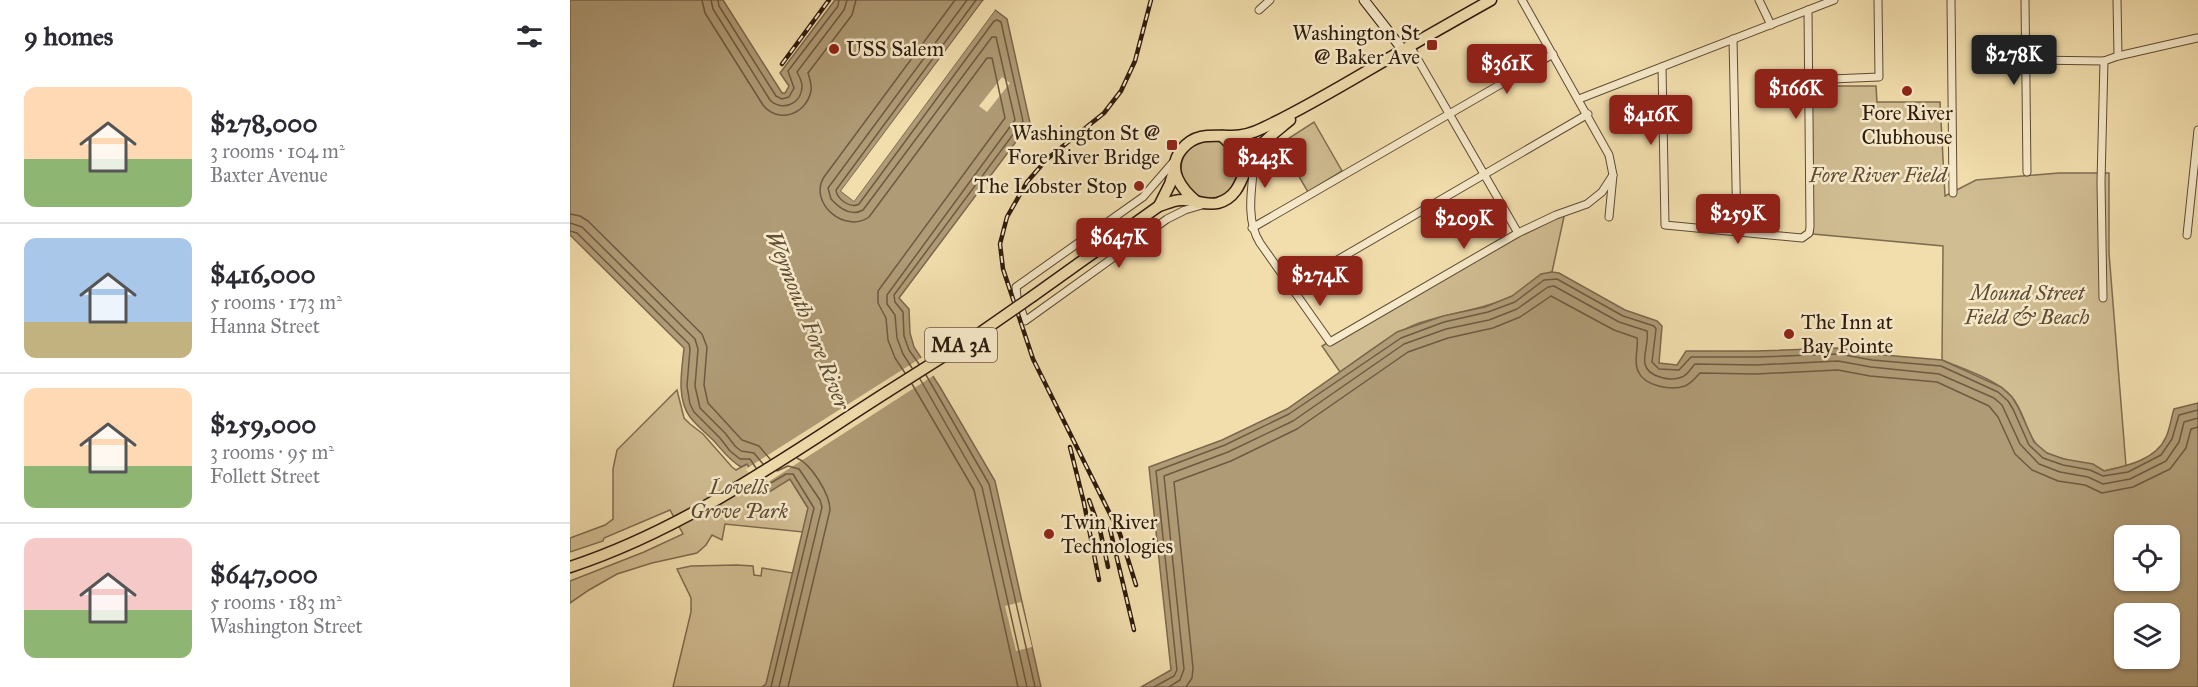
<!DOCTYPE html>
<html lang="en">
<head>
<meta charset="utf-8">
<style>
  body { margin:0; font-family:"IM FELL Great Primer",serif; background:#f2f2f3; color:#2b2b33; height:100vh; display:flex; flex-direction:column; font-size:22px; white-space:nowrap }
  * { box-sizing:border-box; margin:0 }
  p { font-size:20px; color:#7c7c81 }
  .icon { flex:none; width:33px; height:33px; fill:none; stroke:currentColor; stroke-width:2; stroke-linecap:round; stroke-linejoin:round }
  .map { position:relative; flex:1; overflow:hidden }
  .details { display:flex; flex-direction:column; background:#fff; width:570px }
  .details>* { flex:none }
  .tools { position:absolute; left:1544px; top:525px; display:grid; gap:12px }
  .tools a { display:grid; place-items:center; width:66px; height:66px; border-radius:12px; background:#fff; box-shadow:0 2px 4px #0004; font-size:30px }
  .price { position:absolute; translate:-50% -51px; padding:0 14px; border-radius:6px; background:#8f2418; color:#fff; font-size:20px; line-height:39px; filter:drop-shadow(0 2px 3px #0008) }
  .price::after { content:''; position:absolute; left:50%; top:36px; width:18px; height:14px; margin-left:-9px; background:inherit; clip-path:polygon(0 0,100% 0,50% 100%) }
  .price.current { background:#222; color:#fff }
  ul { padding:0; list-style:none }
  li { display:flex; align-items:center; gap:18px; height:150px; padding:0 24px }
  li+li { border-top:2px solid #e1e1e2 }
  li span { display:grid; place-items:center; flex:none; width:168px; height:120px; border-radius:12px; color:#555 }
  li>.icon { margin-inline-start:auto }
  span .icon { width:72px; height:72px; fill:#fffc; stroke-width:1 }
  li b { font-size:26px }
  h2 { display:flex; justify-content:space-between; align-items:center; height:72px; padding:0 24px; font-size:26px }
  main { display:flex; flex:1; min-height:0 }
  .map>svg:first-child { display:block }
  .green { fill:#d1bd92; stroke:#7f6c4f; stroke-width:1.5 }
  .water { fill:#af9b76; stroke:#7b674c; stroke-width:1.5; fill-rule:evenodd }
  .pier { fill:#f2dead }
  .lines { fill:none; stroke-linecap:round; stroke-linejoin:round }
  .shore { stroke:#6e5a41; stroke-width:1.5 }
  .street-casing { stroke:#5e4b34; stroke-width:9 }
  .secondary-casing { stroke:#2d1a0c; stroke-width:11 }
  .primary-casing { stroke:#2d1a0c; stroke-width:13 }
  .street { stroke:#f7eaca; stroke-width:7 }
  .secondary { stroke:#f7eaca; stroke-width:9 }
  .primary { stroke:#f2dead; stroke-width:10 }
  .rail-casing { stroke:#2d1a0c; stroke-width:4.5 }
  .rail { stroke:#f7eaca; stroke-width:2; stroke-dasharray:7; stroke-linecap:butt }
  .primary-bridge-casing { stroke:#2d1a0c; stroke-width:13; stroke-linecap:butt }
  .primary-bridge { stroke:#f2dead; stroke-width:10 }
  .poi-dot { fill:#8f2418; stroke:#f7eaca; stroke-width:2 }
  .labels { text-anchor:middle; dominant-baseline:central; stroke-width:5; stroke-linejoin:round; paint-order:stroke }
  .shield { fill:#f7eaca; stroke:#6a5845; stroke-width:1.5 }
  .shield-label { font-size:20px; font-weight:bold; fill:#2d1a0c }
  .poi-label { font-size:21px; fill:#2d1a0c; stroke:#f7eaca; text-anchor:end }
  .park-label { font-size:21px; font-style:italic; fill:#5e4b34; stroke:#f7eaca }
  .water-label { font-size:22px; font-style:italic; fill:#614e36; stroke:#f7eaca }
</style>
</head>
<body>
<main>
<section class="details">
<h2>9 homes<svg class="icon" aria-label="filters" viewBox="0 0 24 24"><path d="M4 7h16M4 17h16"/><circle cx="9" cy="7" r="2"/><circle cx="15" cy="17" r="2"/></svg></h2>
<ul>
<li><span style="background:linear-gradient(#ffd9b3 60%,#8fb573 0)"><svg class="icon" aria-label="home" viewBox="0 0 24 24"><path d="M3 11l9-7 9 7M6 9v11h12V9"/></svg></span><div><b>$278,000</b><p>3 rooms · 104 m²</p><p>Baxter Avenue</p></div></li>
<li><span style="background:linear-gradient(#a9c7e8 70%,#c2b280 0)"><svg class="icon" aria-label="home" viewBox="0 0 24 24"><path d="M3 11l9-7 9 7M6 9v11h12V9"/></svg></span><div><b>$416,000</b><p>5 rooms · 173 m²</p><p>Hanna Street</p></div></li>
<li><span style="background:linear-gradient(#ffd9b3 65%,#8fb573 0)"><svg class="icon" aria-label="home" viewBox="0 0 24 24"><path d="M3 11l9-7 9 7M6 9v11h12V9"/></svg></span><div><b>$259,000</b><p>3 rooms · 95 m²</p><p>Follett Street</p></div></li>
<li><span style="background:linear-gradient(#f6c9c9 60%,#8fb573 0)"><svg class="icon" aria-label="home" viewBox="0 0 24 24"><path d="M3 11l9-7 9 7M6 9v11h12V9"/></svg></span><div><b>$647,000</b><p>5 rooms · 183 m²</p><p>Washington Street</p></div></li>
</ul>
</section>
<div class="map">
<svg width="1628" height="687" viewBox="0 0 1628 687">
  <rect width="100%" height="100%" fill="#f2dead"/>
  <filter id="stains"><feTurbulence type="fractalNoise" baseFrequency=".00333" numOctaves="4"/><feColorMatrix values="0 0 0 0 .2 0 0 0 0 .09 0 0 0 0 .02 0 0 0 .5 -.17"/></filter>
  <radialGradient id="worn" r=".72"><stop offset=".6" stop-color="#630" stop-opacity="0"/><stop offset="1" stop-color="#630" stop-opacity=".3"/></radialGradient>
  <!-- green -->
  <g class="green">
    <path d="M 1242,86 L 1306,86 L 1307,102 L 1370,102 L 1375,196 L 1406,180 L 1489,173 L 1539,173 L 1539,253 L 1556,466 L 1534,471 C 1516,460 1495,463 1477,453 C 1455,441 1457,413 1441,396 C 1426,379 1393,369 1372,360 L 1373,246 L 1243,234 Z"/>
    <polygon points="744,122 772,171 738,192 710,144"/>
    <circle cx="640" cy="169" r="29"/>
    <path d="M 995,212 L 982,272 C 964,276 955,291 939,298 C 910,310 879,313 849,323 C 820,334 795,355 770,372 L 752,346 L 948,233 Z"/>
    <polygon points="107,390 114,418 120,424 133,434 162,467 166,470 177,464 220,479 238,508 233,532 155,524 152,540 142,535 136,545 127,553 82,563 47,574 19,590 0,603 0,581 74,552 113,534 100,510 34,538 33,541 0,552 0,538 35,525 43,519 43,469 47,450"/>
    <polygon points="167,565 183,566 184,575 191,576 192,568 223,573 196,685 192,687 103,687 121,612 121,598 107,569 121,566"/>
  </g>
  <!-- water -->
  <g class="water">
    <path d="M 0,0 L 153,0 L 212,93 L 215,93 L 219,86 L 210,73 L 265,0 L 413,0 L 271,191 L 284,201 L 425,10 L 437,19 L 460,123 L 329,298 L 339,309 L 340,333 L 344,347 L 370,387 L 425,481 L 471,687 L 192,687 L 196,684 L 238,508 L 220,479 L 196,494 L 177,464 L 171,467 C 159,460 153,451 144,441 C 136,433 127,426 120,417 C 106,398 112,369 114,348 L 0,235 Z"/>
    <path d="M 982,272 L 989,273 L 1055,310 L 1087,321 L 1092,326 L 1089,363 L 1107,365 L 1116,351 L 1186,351 L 1269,348 L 1302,354 L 1372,360 L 1431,387 L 1442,397 L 1448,407 L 1464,442 L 1477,453 L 1494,459 L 1523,464 L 1534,471 C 1556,466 1586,460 1596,437 C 1600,429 1601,418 1604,409 L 1628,403 L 1628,687 L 571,687 L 601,670 L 579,467 L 652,440 L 717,409 L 827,332 L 873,316 L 915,307 L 942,296 L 971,274 ZM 1554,536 L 1599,536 L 1599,580 L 1554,580 ZM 1554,614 L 1599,614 L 1599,658 L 1554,658 Z"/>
  </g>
  <!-- pier -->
  <g class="pier">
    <polygon points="413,1 415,2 275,191 284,197 423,8 425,10 284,201 271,191"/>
    <polygon points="432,77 440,83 417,112 409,106"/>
    <polygon points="354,356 366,374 189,488 176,469"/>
    <polygon points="451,602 462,647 446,651 435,606"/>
  </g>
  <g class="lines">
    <!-- shore -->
    <g class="shore">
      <path d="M 132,0 L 135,13 L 193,105 C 208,124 236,115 241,91 C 242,85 240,79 238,73 L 282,15 L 286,0"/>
      <path d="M 141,0 L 143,9 L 200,100 C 212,112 232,104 232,86 C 232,81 229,76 227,72 L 274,10 L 277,0"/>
      <polyline points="148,0 149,6 206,96 212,99 219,97 224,88 218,71 268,6 269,0"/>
      <polyline points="0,214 10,216 18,221 132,334 137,347 134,385 138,403 172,440 189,446 200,459"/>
      <polyline points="0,223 12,227 125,339 128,349 125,386 130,408 155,433 165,446 171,451 184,453 193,464"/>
      <polyline points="0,231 7,233 119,344 120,349 117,386 120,404 124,412 150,438 160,451 170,459 180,459 186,468"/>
      <path d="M 349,364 L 339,350 L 334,336 L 333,312 L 325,302 L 324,295 L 453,121 L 431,22 L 427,20 L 424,21 L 289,204 C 280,209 267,199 266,190 L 406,0"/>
      <path d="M 342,368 L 333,354 L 327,338 L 325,315 L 317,304 L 317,295 L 445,120 L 426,37 L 422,37 L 293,210 C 281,217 270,209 261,199 L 258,188 L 397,0"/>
      <path d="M 335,373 L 325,358 L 318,340 L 316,318 L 308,303 L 308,291 L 435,118 L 422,58 L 417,58 L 299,217 C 275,234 238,203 254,177 L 385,0"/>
      <polyline points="356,375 419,484 465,687"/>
      <polyline points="350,379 412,487 457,687"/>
      <polyline points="342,384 404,490 448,687"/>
      <polyline points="207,471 218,466 229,469 250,500 252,507 209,687"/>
      <polyline points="194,479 199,484 216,474 223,474 244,508 201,687"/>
      <path d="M 218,687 L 260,510 C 260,494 241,464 227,458"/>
      <polyline points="584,687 604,676 607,670 586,471 655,445 719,414 831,338 874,322 918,312 945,302 974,280 987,279 1053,316 1084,326 1086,329 1082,362 1089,369 1109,370 1121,357 1186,357 1269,354 1302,360 1371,366 1428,392 1438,401 1443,409 1459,445 1473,458 1493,465 1520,470 1533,476 1558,472 1591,455 1602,439 1609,415 1628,410"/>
      <path d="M 599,687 L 610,680 L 614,669 L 594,476 L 658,452 L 723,421 L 834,344 L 876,329 L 919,320 L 947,309 L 978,287 L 984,286 L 1049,322 L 1077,331 C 1079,342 1073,354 1075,364 C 1078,377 1101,382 1112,377 C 1118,375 1121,368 1125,364 L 1186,365 L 1268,361 L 1301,367 L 1369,374 L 1424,398 L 1432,405 L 1450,444 L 1469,464 L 1490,472 L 1518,477 L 1533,484 L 1560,479 L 1596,461 L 1609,442 L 1614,422 L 1628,418"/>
      <path d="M 616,687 L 622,678 L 623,668 L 604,482 L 661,461 L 727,429 L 838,352 L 878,338 L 923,328 L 950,317 L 981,296 L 1044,330 L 1067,338 C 1069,348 1063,360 1068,371 C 1074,386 1101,391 1115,386 C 1122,383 1125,378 1130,373 L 1186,374 L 1268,370 L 1300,376 L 1367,382 L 1419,406 L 1428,417 L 1445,454 L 1462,470 L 1488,481 L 1515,485 L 1532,493 L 1563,487 L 1600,469 L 1616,448 L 1621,429 L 1628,427"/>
    </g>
    <defs>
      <g id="street">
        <polyline points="952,0 1039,155 1043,175 1039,217"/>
        <polyline points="1189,0 1201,25"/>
        <polyline points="1381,0 1383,193"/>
        <polyline points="1455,0 1457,172"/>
        <polyline points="1547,0 1548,56"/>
        <polyline points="689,10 700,0"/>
        <polyline points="1163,39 1167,232"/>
        <polyline points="840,46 948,233"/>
        <polyline points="1456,60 1534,61 1548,56 1627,38"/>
        <polyline points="1092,67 1095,225 1232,238 1239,233 1240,227 1238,10"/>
        <polyline points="1238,80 1309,77 1308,0"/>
        <polyline points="1009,99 1264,0"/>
        <path d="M 685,154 C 683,183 674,218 690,243 L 760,342 L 948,233 L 986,215 L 1017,204 L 1032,192 L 1043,175"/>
        <polyline points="605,160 573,197 446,287 447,297 455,321 597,219 615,210 632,205"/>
        <polyline points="682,228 983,54"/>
        <polyline points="1617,235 1628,130"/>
        <polyline points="721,287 1018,114"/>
        <polyline points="1533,298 1531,182 1534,61"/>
      </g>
      <polyline id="secondary" points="794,0 833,50"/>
      <g id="primary">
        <polyline points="652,136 670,154 674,172"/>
        <path d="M 628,203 C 612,190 595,169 612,149 C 626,132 643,136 662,136 C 673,136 683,133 693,128 C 729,111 763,91 797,71 C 838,47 880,23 921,0"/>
        <polyline points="589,206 600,184 604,170"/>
        <path d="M 463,296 L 589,206 C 596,204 604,200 611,200 C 624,199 635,206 648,203 C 673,196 672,169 685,152 C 695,139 708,130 720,120"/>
        <path d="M 0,567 C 116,529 215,457 317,392"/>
      </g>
    </defs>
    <!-- street casing -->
    <use href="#street" class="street-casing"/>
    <!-- secondary casing -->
    <use href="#secondary" class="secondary-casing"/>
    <!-- primary casing -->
    <use href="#primary" class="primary-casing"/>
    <!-- street -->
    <use href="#street" class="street"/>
    <!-- secondary -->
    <use href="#secondary" class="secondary"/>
    <!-- primary -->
    <use href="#primary" class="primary"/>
    <defs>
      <g id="rail">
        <polyline points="212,64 259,0"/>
        <polyline points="500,447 514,503 529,580"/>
        <polyline points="519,500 530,530 538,567"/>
        <polyline points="540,529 564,630"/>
        <polyline points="566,585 550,534 463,359 433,269 430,244 437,217 457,182 477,159 534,113 551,91 565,61 581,0"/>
      </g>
    </defs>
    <!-- rail casing -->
    <use href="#rail" class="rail-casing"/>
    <!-- rail -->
    <use href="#rail" class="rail"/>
    <defs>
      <polyline id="primary-bridge" points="317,392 404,337 463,296"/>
    </defs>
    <!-- primary-bridge casing -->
    <use href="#primary-bridge" class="primary-bridge-casing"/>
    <!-- primary-bridge -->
    <use href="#primary-bridge" class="primary-bridge"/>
  </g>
  <!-- markers -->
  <g class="poi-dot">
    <rect x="856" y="39" width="12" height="12" rx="3"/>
    <circle cx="264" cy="49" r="6"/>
    <circle cx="1337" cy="91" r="6"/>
    <rect x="596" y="139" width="12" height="12" rx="3"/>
    <circle cx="569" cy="186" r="6"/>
    <circle cx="1219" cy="334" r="6"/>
    <circle cx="479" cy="534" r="6"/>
  </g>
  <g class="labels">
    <!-- shield labels -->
    <rect class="shield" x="355" y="328" width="72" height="34" rx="4.5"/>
    <g class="shield-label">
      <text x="391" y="345">MA 3A</text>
    </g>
    <!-- poi labels -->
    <g class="poi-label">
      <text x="850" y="33">Washington St<tspan x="850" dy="24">@ Baker Ave</tspan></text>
      <text x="276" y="49" text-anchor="start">USS Salem</text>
      <text x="1337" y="113" text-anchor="middle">Fore River<tspan x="1337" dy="24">Clubhouse</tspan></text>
      <text x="590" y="133">Washington St @<tspan x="590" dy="24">Fore River Bridge</tspan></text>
      <text x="557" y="186">The Lobster Stop</text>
      <text x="1231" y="322" text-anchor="start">The Inn at<tspan x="1231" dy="24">Bay Pointe</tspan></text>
      <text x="491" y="522" text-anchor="start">Twin River<tspan x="491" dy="24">Technologies</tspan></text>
    </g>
    <!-- park labels -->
    <g class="park-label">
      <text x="1308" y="175">Fore River Field</text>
      <text x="1457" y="293">Mound Street<tspan x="1457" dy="24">Field &amp; Beach</tspan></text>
      <text x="169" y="487">Lovells<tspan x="169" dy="24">Grove Park</tspan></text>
    </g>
    <!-- water labels -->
    <g class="water-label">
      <text transform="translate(238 320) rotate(68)">Weymouth Fore River</text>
    </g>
  </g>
  <rect width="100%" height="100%" filter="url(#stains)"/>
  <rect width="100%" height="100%" fill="url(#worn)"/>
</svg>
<div class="tools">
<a><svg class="icon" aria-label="locate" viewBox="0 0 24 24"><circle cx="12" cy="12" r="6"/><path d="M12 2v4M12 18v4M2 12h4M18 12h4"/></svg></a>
<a><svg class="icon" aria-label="layers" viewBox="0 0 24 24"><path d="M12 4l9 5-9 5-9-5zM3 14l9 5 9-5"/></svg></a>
</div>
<b class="price current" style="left:1444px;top:86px">$278K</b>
<b class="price" style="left:937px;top:95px">$361K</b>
<b class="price" style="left:1226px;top:120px">$166K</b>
<b class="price" style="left:1081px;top:146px">$416K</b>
<b class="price" style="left:695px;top:189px">$243K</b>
<b class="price" style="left:1168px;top:245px">$259K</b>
<b class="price" style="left:894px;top:250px">$209K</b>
<b class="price" style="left:549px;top:269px">$647K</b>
<b class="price" style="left:750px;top:307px">$274K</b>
</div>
</main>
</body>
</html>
